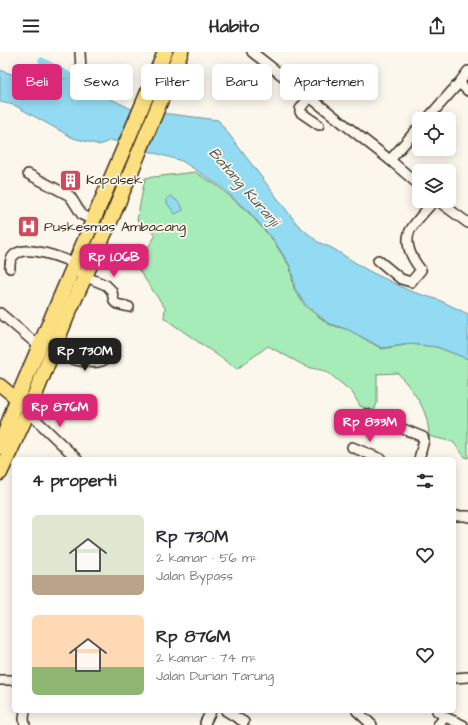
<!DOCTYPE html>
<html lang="id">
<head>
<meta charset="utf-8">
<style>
  body { margin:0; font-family:"Architects Daughter",sans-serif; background:#f2f2f3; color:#2b2b33; height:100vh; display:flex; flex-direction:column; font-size:15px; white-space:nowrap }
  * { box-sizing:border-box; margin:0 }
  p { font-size:13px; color:#7c7c81 }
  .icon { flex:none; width:22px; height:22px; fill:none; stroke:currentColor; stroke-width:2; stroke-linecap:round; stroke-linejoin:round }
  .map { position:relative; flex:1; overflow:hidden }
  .drawer { position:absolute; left:12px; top:405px; width:444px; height:256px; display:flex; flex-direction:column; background:#fff; border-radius:6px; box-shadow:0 2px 10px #0003 }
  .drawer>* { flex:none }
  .guide { position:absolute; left:12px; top:12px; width:444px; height:36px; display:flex; gap:8px }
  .fabs { position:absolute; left:412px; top:60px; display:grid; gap:8px }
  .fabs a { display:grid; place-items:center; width:44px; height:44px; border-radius:6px; background:#fff; box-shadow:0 2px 10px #0003; font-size:20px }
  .price { position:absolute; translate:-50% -34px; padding:0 9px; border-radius:8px; background:#db2777; color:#fff; font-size:13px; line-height:26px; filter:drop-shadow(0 1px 2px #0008) }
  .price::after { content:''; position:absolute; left:50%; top:24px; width:12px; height:9px; margin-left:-6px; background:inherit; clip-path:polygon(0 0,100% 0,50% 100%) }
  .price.active { background:#222; color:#fff }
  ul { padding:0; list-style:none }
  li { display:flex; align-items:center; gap:12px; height:100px; padding:0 20px }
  li span { display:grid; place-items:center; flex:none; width:112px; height:80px; border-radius:6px; color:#555 }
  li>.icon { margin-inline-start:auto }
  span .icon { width:48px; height:48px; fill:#fffc; stroke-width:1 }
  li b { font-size:17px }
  h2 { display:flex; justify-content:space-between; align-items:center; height:48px; padding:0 20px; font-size:17px }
  .tag { padding:0 14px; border-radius:6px; background:#fff; box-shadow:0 2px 10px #0003; font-size:14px; line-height:36px }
  .tag.active { background:#db2777; color:#fff }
  header { display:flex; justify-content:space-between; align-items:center; height:52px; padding:0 20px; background:#fff; font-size:18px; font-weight:800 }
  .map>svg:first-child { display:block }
  .green { fill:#a6ecb8; stroke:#708b6b }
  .water { fill:#92dbf3; stroke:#6f949e }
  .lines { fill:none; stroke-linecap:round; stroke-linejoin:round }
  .canal { stroke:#92dbf3; stroke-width:7 }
  .minor-casing { stroke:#3b2a1e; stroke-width:12 }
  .major-casing { stroke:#3b2a1e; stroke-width:15 }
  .highway-casing { stroke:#3b2a1e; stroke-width:17 }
  .minor { stroke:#fbf7ec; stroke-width:9 }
  .major { stroke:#fce080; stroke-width:12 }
  .highway { stroke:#fce080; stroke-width:14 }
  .labels { text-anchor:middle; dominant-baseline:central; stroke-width:3.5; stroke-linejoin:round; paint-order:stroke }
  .poi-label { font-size:14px; fill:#3b2a1e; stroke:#fbf7ec; text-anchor:start }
  .water-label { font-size:15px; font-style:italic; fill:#515653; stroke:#fbf7ec }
</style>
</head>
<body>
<header><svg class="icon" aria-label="menu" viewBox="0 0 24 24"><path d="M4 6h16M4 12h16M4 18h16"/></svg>Habito<svg class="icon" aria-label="share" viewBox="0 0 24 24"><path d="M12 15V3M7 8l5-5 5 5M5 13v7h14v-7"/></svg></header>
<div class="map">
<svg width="468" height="673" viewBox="0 0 468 673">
  <rect width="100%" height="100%" fill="#fbf7ec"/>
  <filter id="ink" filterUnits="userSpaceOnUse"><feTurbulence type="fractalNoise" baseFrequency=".025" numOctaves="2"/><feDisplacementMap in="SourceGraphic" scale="8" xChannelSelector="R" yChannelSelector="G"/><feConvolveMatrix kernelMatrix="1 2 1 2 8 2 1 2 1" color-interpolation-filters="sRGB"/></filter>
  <g filter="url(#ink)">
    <!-- green -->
    <path class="green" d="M 195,120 L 219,135 L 249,161 L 272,187 L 290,215 L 294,237 L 305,254 L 328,272 L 349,278 L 382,297 L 410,292 L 437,295 L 468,307 L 468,406 L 465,405 L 453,390 L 429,384 C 428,356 415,342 398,321 L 377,322 L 377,351 L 374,359 L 360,354 L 352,340 L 326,319 L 307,315 L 268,294 L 237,317 L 164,266 L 165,256 L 136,214 L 156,183 L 137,168 L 145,126 Z"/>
    <!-- water -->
    <g class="water">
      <polygon points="0,18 23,26 67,26 138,60 170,62 218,68 297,172 318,190 332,196 367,218 410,239 439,248 468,262 468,307 437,295 410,292 382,296 349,278 328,271 306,253 295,237 291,215 273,187 249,160 220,134 182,109 111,88 100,93 73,86 14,53 0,50"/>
      <polygon points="171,144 181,152 183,158 175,162 167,151 167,146"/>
    </g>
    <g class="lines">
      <!-- canal -->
      <polyline class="canal" points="42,9 79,29 77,33"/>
      <defs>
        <g id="minor">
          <polyline points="252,0 390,108 419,133"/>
          <polyline points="79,29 81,18 80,0"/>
          <polyline points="459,31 468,39"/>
          <polyline points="309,45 300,57 300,60 319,73"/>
          <polyline points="427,67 459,31 468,19"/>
          <polyline points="390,108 419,75"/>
          <polyline points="28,122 70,144 82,163 93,168"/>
          <polyline points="438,149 468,171"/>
          <path d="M 378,208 L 401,227 L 411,230 L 421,218 C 413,208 405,194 409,181 C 410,175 429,155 434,149"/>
          <path d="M 10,216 C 8,184 60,205 75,212"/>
          <path d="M 81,223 L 106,233 L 112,239 C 114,254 114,251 129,255"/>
          <polyline points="0,261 40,295"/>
          <path d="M 51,301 C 64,305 90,314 102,309 C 106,307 110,304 113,302"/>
          <polyline points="28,360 77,407"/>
          <polyline points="366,362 423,385 424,388 419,407"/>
          <polyline points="352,395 381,407"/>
          <polyline points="454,464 468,464 468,465"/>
          <polyline points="454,626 468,625"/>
          <polyline points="0,628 14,628"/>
          <polyline points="25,659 24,667 25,673"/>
          <polyline points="226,659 244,670"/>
          <polyline points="357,659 372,673"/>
          <polyline points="437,659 445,665 463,673"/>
          <polyline points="205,671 211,659"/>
          <polyline points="438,673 445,665"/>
        </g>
        <polyline id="major" points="0,333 17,347 22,353"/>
        <g id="highway">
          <polyline points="0,395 17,347 165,0"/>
          <polyline points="0,421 28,360 67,264 112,165 181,0"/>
        </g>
      </defs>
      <!-- minor casing -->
      <use href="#minor" class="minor-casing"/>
      <!-- major casing -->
      <use href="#major" class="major-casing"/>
      <!-- highway casing -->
      <use href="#highway" class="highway-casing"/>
      <!-- minor -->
      <use href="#minor" class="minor"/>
      <!-- major -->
      <use href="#major" class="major"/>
      <!-- highway -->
      <use href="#highway" class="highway"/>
    </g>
  </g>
  <!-- icons -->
  <defs>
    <symbol id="building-square" viewBox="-11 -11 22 22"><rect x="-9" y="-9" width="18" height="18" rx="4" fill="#d1495b" stroke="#fbf7ec"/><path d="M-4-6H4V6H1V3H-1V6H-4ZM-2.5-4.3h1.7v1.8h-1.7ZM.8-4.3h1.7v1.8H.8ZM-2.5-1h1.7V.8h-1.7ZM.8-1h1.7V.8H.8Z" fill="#fff"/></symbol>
    <symbol id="hospital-square" viewBox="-11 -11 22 22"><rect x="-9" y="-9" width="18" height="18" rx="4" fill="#d1495b" stroke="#fbf7ec"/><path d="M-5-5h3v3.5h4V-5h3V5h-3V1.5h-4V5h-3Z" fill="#fff"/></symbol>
  </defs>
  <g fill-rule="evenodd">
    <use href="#building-square" x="58" y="116" width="25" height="25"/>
    <use href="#hospital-square" x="16" y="162" width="25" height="25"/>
  </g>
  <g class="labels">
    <!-- poi labels -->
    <g class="poi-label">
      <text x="86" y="128">Kapolsek</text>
      <text x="44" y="175">Puskesmas Ambacang</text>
    </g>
    <!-- water labels -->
    <g class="water-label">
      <text transform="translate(244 135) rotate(49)">Batang Kuranji</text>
    </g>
  </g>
</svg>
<div class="fabs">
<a><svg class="icon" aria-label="locate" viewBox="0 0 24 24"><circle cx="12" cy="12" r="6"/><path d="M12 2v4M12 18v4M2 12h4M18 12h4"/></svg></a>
<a><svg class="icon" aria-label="layers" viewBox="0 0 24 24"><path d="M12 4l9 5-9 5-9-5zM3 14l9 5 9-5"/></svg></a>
</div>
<b class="price" style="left:114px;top:226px">Rp 1.06B</b>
<b class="price active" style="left:85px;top:320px">Rp 730M</b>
<b class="price" style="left:60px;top:376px">Rp 876M</b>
<b class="price" style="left:370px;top:391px">Rp 833M</b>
<div class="guide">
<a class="tag active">Beli</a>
<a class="tag">Sewa</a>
<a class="tag">Filter</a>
<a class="tag">Baru</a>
<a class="tag">Apartemen</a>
</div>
<section class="drawer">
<h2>4 properti<svg class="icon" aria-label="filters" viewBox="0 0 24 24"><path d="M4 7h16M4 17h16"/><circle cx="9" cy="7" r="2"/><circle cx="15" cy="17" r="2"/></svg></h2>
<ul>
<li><span style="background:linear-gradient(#dfe7d0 75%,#b9a48a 0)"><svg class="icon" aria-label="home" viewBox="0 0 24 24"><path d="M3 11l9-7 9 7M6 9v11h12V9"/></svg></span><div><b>Rp 730M</b><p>2 kamar · 56 m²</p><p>Jalan Bypass</p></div><svg class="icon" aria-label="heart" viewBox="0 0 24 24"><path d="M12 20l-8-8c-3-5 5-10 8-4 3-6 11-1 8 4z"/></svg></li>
<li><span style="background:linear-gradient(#ffd9b3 65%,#8fb573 0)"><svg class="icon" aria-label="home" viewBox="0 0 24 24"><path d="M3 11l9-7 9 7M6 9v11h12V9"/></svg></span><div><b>Rp 876M</b><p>2 kamar · 74 m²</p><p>Jalan Durian Tarung</p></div><svg class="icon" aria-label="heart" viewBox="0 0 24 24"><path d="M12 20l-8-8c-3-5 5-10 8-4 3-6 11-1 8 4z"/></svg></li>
</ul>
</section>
</div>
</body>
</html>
